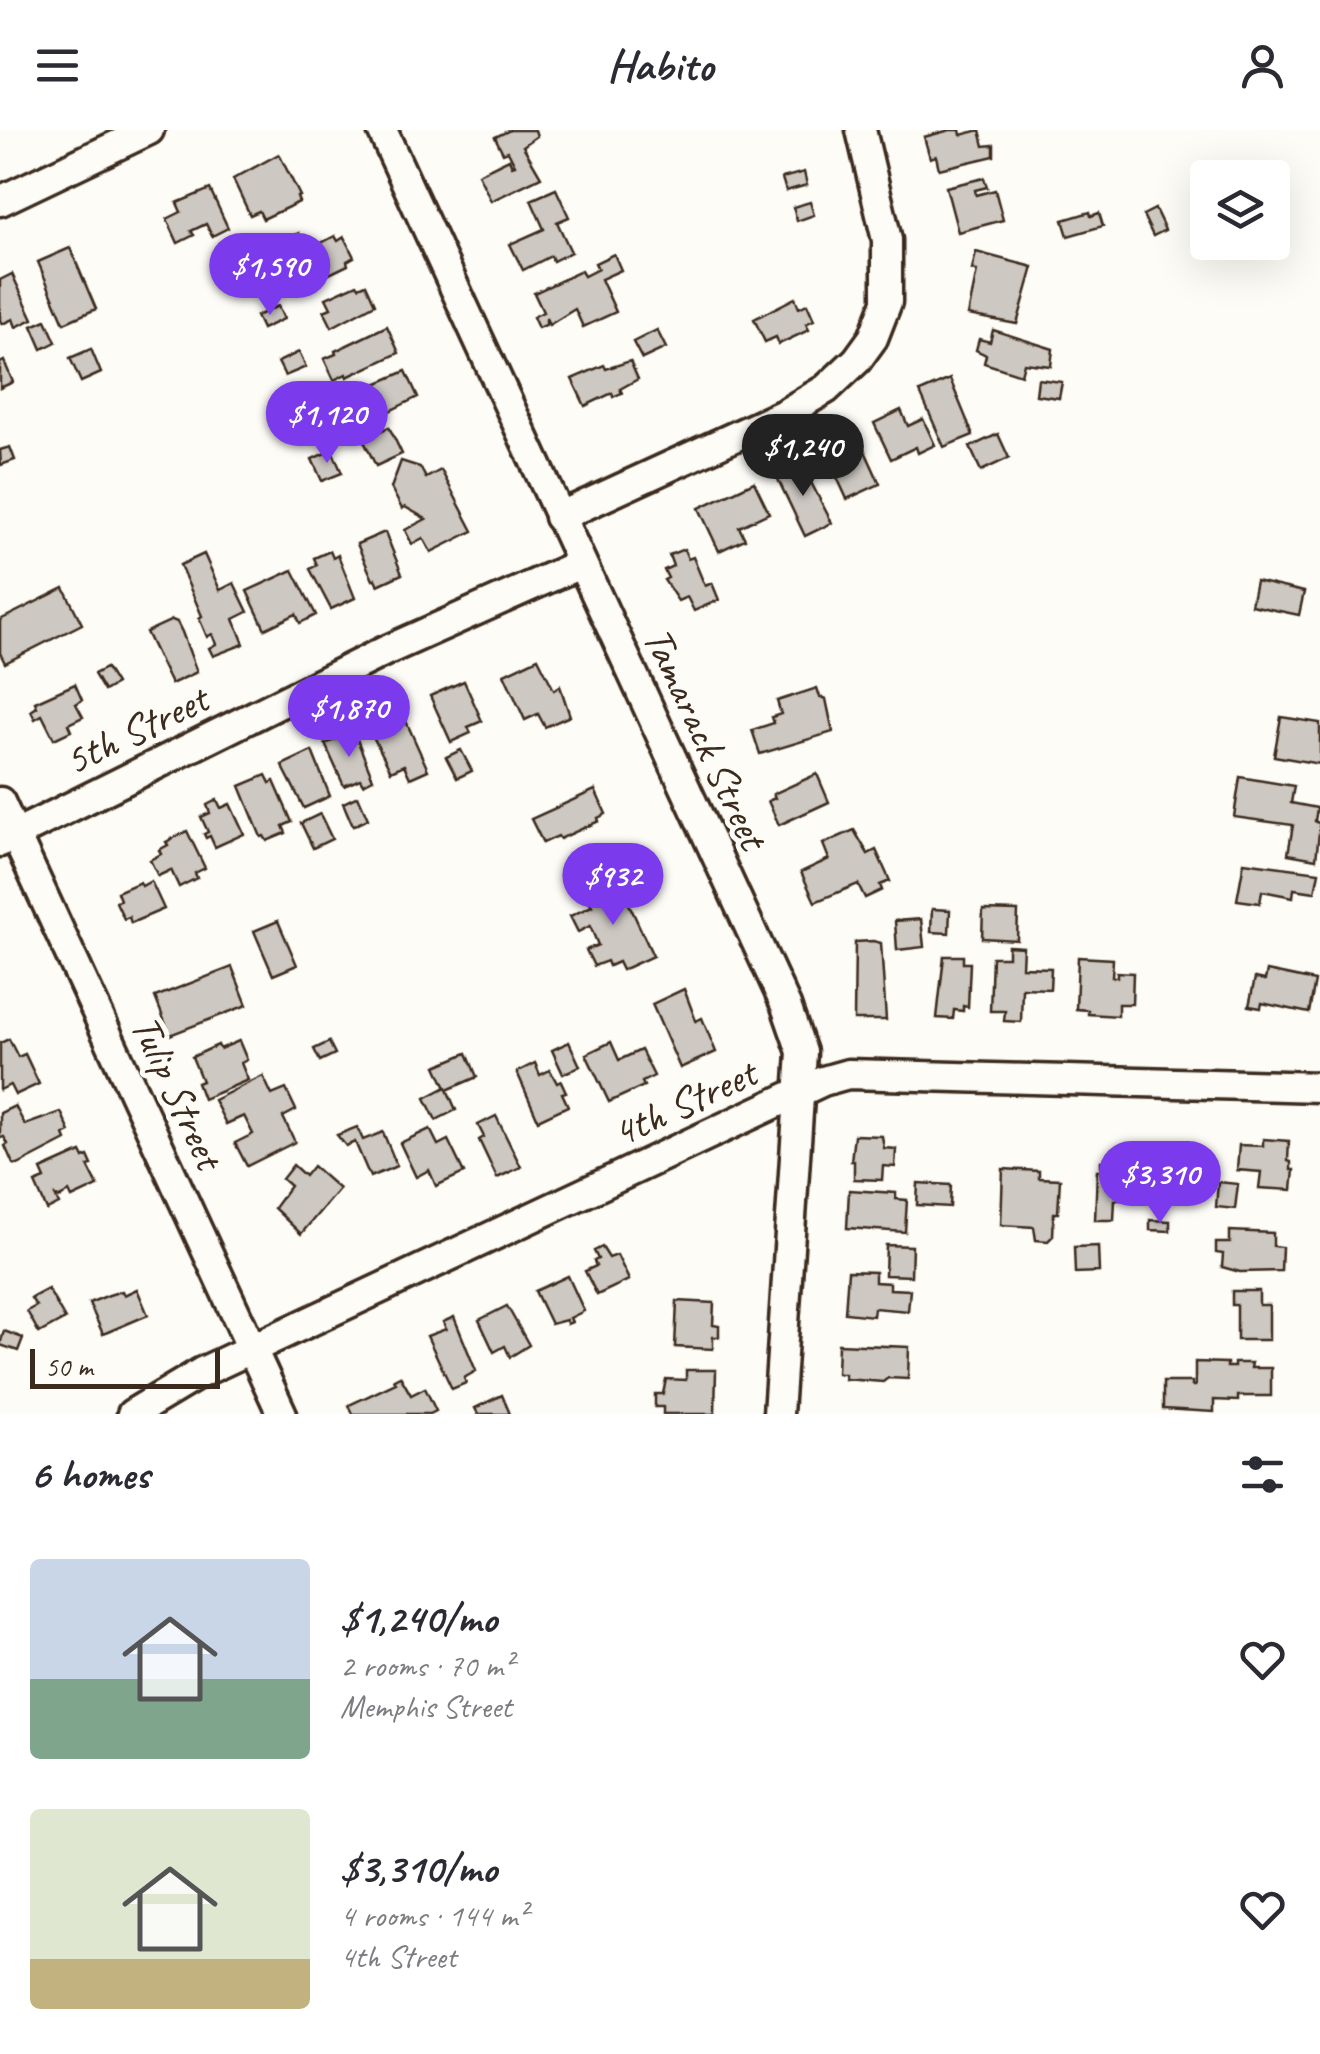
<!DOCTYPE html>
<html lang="en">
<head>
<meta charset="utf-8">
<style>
  body { margin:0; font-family:Caveat,sans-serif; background:#f7f7f7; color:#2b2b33; height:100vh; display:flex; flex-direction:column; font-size:38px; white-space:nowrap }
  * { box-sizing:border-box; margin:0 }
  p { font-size:32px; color:#7c7c81 }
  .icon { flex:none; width:55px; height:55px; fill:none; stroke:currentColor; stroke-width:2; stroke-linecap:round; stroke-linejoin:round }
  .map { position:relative; height:1284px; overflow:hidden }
  .side { display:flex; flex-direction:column; background:#fff; flex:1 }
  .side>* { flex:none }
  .fabs { position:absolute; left:1190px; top:30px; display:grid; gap:20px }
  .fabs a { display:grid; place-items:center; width:100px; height:100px; border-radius:10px; background:#fff; box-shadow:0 10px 40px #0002; font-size:50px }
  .scale { position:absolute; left:30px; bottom:25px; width:190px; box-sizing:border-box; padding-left:10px; border:5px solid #3b2a1e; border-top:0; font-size:28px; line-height:35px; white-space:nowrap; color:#3b2a1e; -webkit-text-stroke:8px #fdfcf7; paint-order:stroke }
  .price { position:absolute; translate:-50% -85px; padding:0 22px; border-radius:35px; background:#7c3aed; color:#fff; font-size:32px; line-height:65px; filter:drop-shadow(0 2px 5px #0008) }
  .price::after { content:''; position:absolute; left:50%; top:60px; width:30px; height:22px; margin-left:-15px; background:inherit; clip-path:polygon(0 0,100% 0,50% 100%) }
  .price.current { background:#222; color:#fff }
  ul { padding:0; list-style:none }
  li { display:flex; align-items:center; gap:30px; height:250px; padding:0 30px }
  li span { display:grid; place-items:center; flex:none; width:280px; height:200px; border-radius:10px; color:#555 }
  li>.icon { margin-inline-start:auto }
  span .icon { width:120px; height:120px; fill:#fffc; stroke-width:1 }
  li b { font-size:42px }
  h2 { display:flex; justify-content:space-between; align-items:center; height:120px; padding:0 30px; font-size:42px }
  header { display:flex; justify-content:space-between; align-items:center; height:130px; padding:0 30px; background:#fff; font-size:45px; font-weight:800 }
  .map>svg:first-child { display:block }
  .building { fill:#cdc8c2; stroke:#3b2a1e; stroke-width:2.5 }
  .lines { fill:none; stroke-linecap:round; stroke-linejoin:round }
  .minor-casing { stroke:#3b2a1e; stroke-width:35 }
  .minor { stroke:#fdfcf7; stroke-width:28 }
  .labels { text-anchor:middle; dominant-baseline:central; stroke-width:10; stroke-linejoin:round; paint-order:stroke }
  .street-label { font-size:42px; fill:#3b2a1e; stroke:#fdfcf7 }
</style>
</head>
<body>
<header><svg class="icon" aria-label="menu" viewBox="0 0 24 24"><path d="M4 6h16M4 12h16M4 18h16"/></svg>Habito<svg class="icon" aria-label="person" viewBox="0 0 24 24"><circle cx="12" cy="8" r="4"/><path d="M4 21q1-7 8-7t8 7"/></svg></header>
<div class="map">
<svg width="1320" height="1284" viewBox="0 0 1320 1284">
  <rect width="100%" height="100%" fill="#fdfcf7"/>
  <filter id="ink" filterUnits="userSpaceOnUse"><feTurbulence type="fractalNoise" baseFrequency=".01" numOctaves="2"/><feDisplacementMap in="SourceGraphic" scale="20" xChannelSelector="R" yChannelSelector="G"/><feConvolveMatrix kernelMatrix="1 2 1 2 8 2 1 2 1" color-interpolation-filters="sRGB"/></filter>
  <g filter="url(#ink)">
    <!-- building -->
    <g class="building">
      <polygon points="510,0 535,0 537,6 523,16 541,47 491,71 478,44 509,29 512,36 515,35 508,21 503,23 495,7"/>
      <polygon points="950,0 960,0 961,5 980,0 984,16 994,15 994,26 939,39 936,26 930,28 924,7"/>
      <polygon points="279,24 300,66 297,67 299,72 263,89 259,81 250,85 233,49"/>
      <polygon points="804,42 807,55 786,61 782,48"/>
      <polygon points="984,48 987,57 975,60 976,65 995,60 1003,90 958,102 946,57"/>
      <polygon points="210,59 228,98 212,106 206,94 191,101 194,105 178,113 167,89 181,82 177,73"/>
      <polygon points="556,59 569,87 557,92 571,122 553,131 551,126 523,140 510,114 544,99 531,70"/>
      <polygon points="810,72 814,85 797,91 793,77"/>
      <polygon points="1155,79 1165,100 1153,106 1143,85"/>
      <polygon points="1090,82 1091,86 1099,83 1103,96 1068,106 1063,90"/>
      <polygon points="299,103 306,118 282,127 278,113"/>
      <polygon points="335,106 338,111 344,107 354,127 347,131 348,135 319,149 315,141 307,144 305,140 298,144 290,129"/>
      <polygon points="70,118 96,179 64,193 38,132"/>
      <polygon points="976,122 1033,137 1017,194 968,185 977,141 972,140"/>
      <polygon points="614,124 621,140 601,149 616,182 583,197 575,179 549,195 546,188 546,195 538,198 533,187 543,182 534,163 581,141 584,146 598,139 595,133"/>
      <polygon points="12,144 33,189 16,197 13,189 2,194 0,190 0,150"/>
      <polygon points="357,154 359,157 366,154 375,174 332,197 324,181 331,178 326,168"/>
      <polygon points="795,168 799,178 807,174 814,190 806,194 809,200 779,214 776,207 765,212 754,189"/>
      <polygon points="278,176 284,189 262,199 256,186"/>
      <polygon points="46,190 56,212 42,219 32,196"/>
      <polygon points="387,196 399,223 347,247 346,244 334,250 324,229 336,224 335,221"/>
      <polygon points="657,200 666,218 642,229 633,212"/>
      <polygon points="993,200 1053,219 1051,236 1024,233 1021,245 984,233 986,225 976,220 979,209 990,212"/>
      <polygon points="91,219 101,243 81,252 70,228"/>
      <polygon points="299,222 306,237 285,246 278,232"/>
      <polygon points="4,231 13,252 0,258 0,233"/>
      <polygon points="630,231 638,249 620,259 622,263 613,267 612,263 585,276 572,249 604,235 606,239"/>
      <polygon points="406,241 418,267 361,295 353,279 365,273 359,261"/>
      <polygon points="950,249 973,305 944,317 920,262"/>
      <polygon points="1038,249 1062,252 1059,268 1036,265"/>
      <polygon points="321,269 327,283 306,293 305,290 301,292 297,284 301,282 300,279"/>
      <polygon points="351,277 360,298 341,306 332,285"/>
      <polygon points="901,280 908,296 923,289 935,315 918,323 916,317 891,329 874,293"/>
      <polygon points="389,297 402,324 376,336 363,309"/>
      <polygon points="998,304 1009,328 981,341 970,317"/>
      <polygon points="860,310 880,354 847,369 825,321"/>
      <polygon points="10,317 15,330 1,335 0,320"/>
      <polygon points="332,320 342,343 322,351 312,329"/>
      <polygon points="401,331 420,337 426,348 441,340 473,401 431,422 423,408 412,414 405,400 426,389 405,377 402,379 391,358"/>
      <polygon points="800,331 832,393 805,406 775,343"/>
      <polygon points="754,352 769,383 739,397 745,409 719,421 699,378"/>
      <polygon points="385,402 402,444 378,455 375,449 373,450 357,414"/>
      <polygon points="684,419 688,429 693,427 705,456 712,453 719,470 694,481 687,467 678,471 664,450 668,448 664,440 673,436 669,425"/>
      <polygon points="330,421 333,428 338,425 355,468 331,479 310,439 317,435 314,428"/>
      <polygon points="204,424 220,460 234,453 248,482 234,489 244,514 213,526 209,518 216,514 212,504 207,507 199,488 202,486 180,435"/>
      <polygon points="293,440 316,485 300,493 296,484 265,499 247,461"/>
      <polygon points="1256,451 1304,462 1299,485 1251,475"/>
      <polygon points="64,458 82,494 5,533 0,523 0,490"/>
      <polygon points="172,490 177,492 182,502 197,542 171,554 146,502"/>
      <polygon points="538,528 554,560 560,556 570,586 545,597 538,584 525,590 504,544"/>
      <polygon points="106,538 116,554 104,561 94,544"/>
      <polygon points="464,551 482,591 468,597 471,603 451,612 430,566"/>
      <polygon points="75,554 82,570 76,574 83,587 68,594 71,601 54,609 42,585 35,589 31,581 37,577 35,572"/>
      <polygon points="817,558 820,567 826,569 833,602 760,624 752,600 774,593 772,587 781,584 777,571"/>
      <polygon points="401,580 428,640 410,648 404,635 391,641 367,595"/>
      <polygon points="1281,587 1320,593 1320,634 1274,626"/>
      <polygon points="354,602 373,649 363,654 360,649 344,656 325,614"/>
      <polygon points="461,620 472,641 457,648 446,627"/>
      <polygon points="312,621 330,666 304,678 282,635"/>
      <polygon points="817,644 829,672 779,695 768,671 775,668 773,664"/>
      <polygon points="266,645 270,653 274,651 292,692 283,696 286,703 267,711 264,706 261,707 240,656"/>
      <polygon points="1240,647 1294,656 1291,673 1317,678 1315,691 1320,694 1316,729 1288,724 1293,695 1234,687"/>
      <polygon points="595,660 606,684 598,688 599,691 560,709 558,706 543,713 531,689"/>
      <polygon points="358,666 368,689 353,696 343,673"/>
      <polygon points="217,670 221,678 230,674 244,704 215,717 210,706 206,708 204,704 208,702 201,687 210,683 207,675"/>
      <polygon points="320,684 332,709 313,718 301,693"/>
      <polygon points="854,700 868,724 876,720 890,751 880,755 882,760 865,768 858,754 815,772 801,742 829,729 823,714"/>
      <polygon points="187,701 205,738 195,743 197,748 179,757 171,740 158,746 150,730 161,724 159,720 168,715 166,712"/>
      <polygon points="1244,732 1319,742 1315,762 1294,759 1293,767 1262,761 1260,773 1237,770"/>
      <polygon points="618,750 653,826 622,840 618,832 609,836 607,831 594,836 586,820 598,815 590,796 578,802 570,786 592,776 586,764"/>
      <polygon points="151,751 164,779 131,793 129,787 124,789 116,772 120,770 117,762 140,752 142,756"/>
      <polygon points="932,779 950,780 949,803 931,802"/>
      <polygon points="983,780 1018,781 1017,810 982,808"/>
      <polygon points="921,789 924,817 897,820 895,791"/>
      <polygon points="278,791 297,835 273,845 254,801"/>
      <polygon points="873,811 881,813 886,890 854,890 855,812"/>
      <polygon points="1008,816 1023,817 1022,837 1051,838 1050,859 1022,858 1021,892 1004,891 1005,881 990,881 992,827 1008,827"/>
      <polygon points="944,826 963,826 963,833 970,833 968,877 963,876 963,881 954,880 953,889 937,888"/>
      <polygon points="1078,827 1113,829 1112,847 1117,847 1117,842 1133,843 1132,874 1118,874 1118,886 1088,884 1088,880 1076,879"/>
      <polygon points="232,837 247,875 170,905 155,867"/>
      <polygon points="1267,841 1315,851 1309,883 1262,873 1261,878 1249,876 1255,848 1265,850"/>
      <polygon points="684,859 696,891 702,888 716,922 680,938 652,874"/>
      <polygon points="9,909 18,927 25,924 39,954 15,965 10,955 0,960 0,913"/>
      <polygon points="239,911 247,930 241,933 248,950 203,969 197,953 202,951 192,927 218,915 220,919"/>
      <polygon points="329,912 335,924 320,931 314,919"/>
      <polygon points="569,912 580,936 563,944 552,920"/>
      <polygon points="611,912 619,930 641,920 654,946 642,952 644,956 609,972 586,924"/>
      <polygon points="467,923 477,947 447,960 436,936"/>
      <polygon points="535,933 540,945 550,940 557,953 561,951 566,962 562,963 568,976 538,990 517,942"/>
      <polygon points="263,946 272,965 286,959 296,980 283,987 295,1012 247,1036 235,1013 253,1004 244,986 226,994 214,970"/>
      <polygon points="446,957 456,980 436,990 425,968"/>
      <polygon points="15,976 25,995 61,982 70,1002 64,1005 66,1010 18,1035 13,1034 5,1016 8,1014 4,1007 0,1008 0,983"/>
      <polygon points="496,986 521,1037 497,1048 479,1010 484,1007 478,995"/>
      <polygon points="357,997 363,1010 383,1002 397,1036 370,1047 355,1012 346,1016 337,1005"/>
      <polygon points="430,999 438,1015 448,1010 464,1043 436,1056 429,1040 416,1047 400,1013"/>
      <polygon points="854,1005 882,1006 884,1018 896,1019 895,1037 883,1036 882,1050 854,1049 854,1031 851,1031"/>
      <polygon points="1263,1009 1289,1011 1288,1031 1291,1032 1291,1040 1294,1040 1292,1060 1259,1058 1261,1042 1237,1040 1239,1015 1263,1016"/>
      <polygon points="81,1022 84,1028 88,1026 92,1035 88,1036 98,1056 72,1068 69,1062 60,1068 55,1066 59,1074 47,1080 35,1053 45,1049 41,1040"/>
      <polygon points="1101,1031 1128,1032 1128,1041 1142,1045 1141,1069 1115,1070 1114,1090 1095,1090 1097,1040 1101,1040"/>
      <polygon points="293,1035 305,1046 313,1036 339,1059 301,1104 274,1078 290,1056 282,1049"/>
      <polygon points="1003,1039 1039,1041 1039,1048 1060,1049 1058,1083 1054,1083 1053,1106 1048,1111 1036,1110 1034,1097 1001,1095"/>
      <polygon points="1218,1052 1238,1054 1235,1079 1216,1077"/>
      <polygon points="918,1053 951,1055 950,1077 917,1075"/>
      <polygon points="849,1060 896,1063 896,1069 907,1070 905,1102 847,1098"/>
      <polygon points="1150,1090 1170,1091 1170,1101 1150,1100"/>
      <polygon points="1230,1101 1273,1103 1273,1116 1282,1117 1281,1141 1240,1142 1222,1137 1223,1124 1216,1123 1216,1113 1230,1113"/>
      <polygon points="886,1115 912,1116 911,1146 885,1145"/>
      <polygon points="1098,1116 1099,1142 1075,1143 1074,1117"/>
      <polygon points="602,1117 609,1128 617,1125 629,1150 597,1165 585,1141 596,1136 594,1131 598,1129 594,1121"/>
      <polygon points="848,1141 875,1142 875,1152 890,1153 890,1159 910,1160 908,1181 874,1178 873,1186 845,1183"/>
      <polygon points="568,1146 584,1181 570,1188 572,1192 567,1194 566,1190 551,1194 535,1161"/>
      <polygon points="48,1159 65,1189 39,1203 27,1181 36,1176 31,1168"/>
      <polygon points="137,1159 148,1185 103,1204 89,1173 109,1165 122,1161 124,1165"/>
      <polygon points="1232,1161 1259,1161 1259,1175 1269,1175 1269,1210 1237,1210 1237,1175 1232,1175"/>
      <polygon points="677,1171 714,1173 713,1195 719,1196 719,1207 713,1207 713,1219 675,1217"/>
      <polygon points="507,1176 529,1215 510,1227 505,1216 494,1222 479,1190"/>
      <polygon points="454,1187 476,1241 464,1248 466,1253 452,1259 427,1206 446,1199 443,1192"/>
      <polygon points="4,1201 23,1208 18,1221 0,1215"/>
      <polygon points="838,1214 909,1217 908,1249 888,1248 883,1252 845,1249 845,1244 837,1244"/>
      <polygon points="1195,1232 1227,1233 1227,1237 1234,1237 1234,1233 1252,1233 1251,1238 1271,1238 1271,1266 1238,1266 1238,1271 1214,1270 1214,1282 1163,1279 1163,1252 1192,1252 1192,1256 1195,1256"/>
      <polygon points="686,1240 716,1240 715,1284 663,1284 663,1277 655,1277 655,1264 663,1264 666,1249 686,1250"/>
      <polygon points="400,1246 411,1265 425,1258 436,1281 430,1284 353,1284 349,1275 396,1253 394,1249"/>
      <polygon points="502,1265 510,1284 478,1284 475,1278"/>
    </g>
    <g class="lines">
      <defs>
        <g id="minor">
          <polyline points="382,0 786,876 802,922 778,1284"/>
          <polyline points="0,71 149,0"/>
          <polyline points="559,387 784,284 826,259 857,230 873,208 887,172 887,110 861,0"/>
          <polyline points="0,672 282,1284"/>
          <polyline points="0,712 385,521 580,434"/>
          <polyline points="132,1284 202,1242 823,951 848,944 1320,957"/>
        </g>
      </defs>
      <!-- minor casing -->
      <use href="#minor" class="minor-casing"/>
      <!-- minor -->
      <use href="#minor" class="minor"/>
    </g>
  </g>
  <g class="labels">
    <!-- street labels -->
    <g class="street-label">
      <text transform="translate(136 600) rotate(-26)">5th Street</text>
      <text transform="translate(705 608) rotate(65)">Tamarack Street</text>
      <text transform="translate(177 962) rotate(65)">Tulip Street</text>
      <text transform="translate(684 973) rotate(-25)">4th Street</text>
    </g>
  </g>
</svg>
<div class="fabs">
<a><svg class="icon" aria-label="layers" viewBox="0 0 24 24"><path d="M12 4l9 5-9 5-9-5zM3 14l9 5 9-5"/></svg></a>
</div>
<div class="scale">50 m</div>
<b class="price" style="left:270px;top:188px">$1,590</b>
<b class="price" style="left:327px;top:336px">$1,120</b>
<b class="price current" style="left:803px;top:369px">$1,240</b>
<b class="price" style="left:349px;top:630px">$1,870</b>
<b class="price" style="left:613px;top:798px">$932</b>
<b class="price" style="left:1160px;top:1096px">$3,310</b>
</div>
<section class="side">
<h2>6 homes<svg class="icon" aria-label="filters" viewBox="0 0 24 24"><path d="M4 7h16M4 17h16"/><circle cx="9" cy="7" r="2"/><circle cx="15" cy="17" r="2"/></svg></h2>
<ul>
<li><span style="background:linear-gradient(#c9d6e8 60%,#7fa58c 0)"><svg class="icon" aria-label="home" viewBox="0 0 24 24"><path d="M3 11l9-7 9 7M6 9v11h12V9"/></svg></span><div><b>$1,240/mo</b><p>2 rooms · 70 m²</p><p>Memphis Street</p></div><svg class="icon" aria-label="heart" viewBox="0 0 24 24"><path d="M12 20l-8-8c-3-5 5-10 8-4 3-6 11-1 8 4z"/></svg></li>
<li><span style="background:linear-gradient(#dfe7d0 75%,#c2b280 0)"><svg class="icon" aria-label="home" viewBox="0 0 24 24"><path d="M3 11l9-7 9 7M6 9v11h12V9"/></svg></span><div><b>$3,310/mo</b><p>4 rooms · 144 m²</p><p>4th Street</p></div><svg class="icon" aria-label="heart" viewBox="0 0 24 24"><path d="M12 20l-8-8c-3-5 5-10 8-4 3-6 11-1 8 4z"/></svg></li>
</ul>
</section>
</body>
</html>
